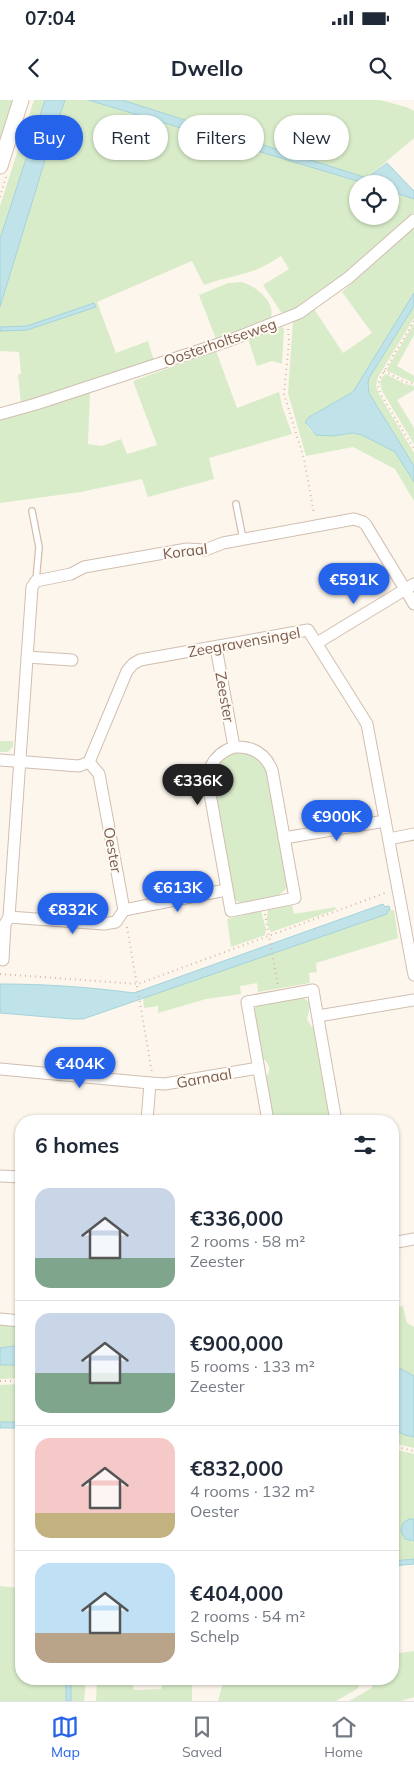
<!DOCTYPE html>
<html lang="en">
<head>
<meta charset="utf-8">
<style>
  body { margin:0; font-family:Mulish,sans-serif; background:#f2f2f3; color:#1f2937; height:100vh; display:flex; flex-direction:column; font-size:19px; white-space:nowrap }
  * { box-sizing:border-box; margin:0 }
  p { font-size:16px; color:#747a83 }
  .icon { flex:none; width:28px; height:28px; fill:none; stroke:currentColor; stroke-width:2; stroke-linecap:round; stroke-linejoin:round }
  .map { position:relative; flex:1; overflow:hidden }
  .side { position:absolute; left:15px; top:1015px; width:384px; height:570px; display:flex; flex-direction:column; background:#fff; border-radius:20px; box-shadow:0 1px 4px #0004 }
  .side>* { flex:none }
  .guide { position:absolute; left:15px; top:15px; width:385px; height:45px; display:flex; gap:10px }
  .fabs { position:absolute; left:349px; top:75px; display:grid; gap:10px }
  .fabs a { display:grid; place-items:center; width:50px; height:50px; border-radius:50%; background:#fff; box-shadow:0 1px 4px #0004; font-size:25px }
  .price { position:absolute; translate:-50% -42px; padding:0 11px; border-radius:18px; background:#2563eb; color:#fff; font-size:16px; line-height:32px; filter:drop-shadow(0 1px 2px #0008) }
  .price::after { content:''; position:absolute; left:50%; top:30px; width:15px; height:11px; margin-left:-8px; background:inherit; clip-path:polygon(0 0,100% 0,50% 100%) }
  .price.current { background:#222; color:#fff }
  ul { padding:0; list-style:none }
  li { display:flex; align-items:center; gap:15px; height:125px; padding:0 20px }
  li+li { border-top:1px solid #e0e1e3 }
  li span { display:grid; place-items:center; flex:none; width:140px; height:100px; border-radius:15px; color:#555 }
  li>.icon { margin-inline-start:auto }
  span .icon { width:60px; height:60px; fill:#fffc; stroke-width:1 }
  li b { font-size:21px }
  h2 { display:flex; justify-content:space-between; align-items:center; height:60px; padding:0 20px; font-size:21px }
  .chip { padding:0 18px; border-radius:22px; background:#fff; box-shadow:0 1px 4px #0004; font-size:18px; line-height:45px }
  .chip.current { background:#2563eb; color:#fff }
  .status { display:flex; justify-content:space-between; align-items:center; height:35px; padding:0 25px; background:#fff; direction:ltr }
  .status svg { height:14px; fill:currentColor }
  header { display:flex; justify-content:space-between; align-items:center; height:65px; padding:0 20px; background:#fff; font-size:22px; font-weight:700 }
  .tabs { display:flex; justify-content:space-around; align-items:center; height:70px; border-top:1px solid #e0e1e3; background:#fff; font-size:14px; color:#747a83 }
  .tabs a { display:grid; justify-items:center; gap:2px }
  .tabs .current { color:#2563eb }
  .map>svg:first-child { display:block }
  .green { fill:#d8ecc9 }
  .water { fill:#bfe3e8; stroke:#a5d3da }
  .lines { fill:none; stroke-linecap:round; stroke-linejoin:round }
  .lane-casing { stroke:#d1beb0; stroke-width:8 }
  .street-casing { stroke:#d1beb0; stroke-width:13 }
  .secondary-casing { stroke:#d6c0b0; stroke-width:17 }
  .path { stroke:#d9b8a5; stroke-width:2; stroke-dasharray:1 4; stroke-linecap:butt }
  .lane { stroke:#fff; stroke-width:5.5 }
  .street { stroke:#fff; stroke-width:11 }
  .secondary { stroke:#fff; stroke-width:15 }
  .labels { text-anchor:middle; dominant-baseline:central; stroke-width:4; stroke-linejoin:round; paint-order:stroke }
  .street-label { font-size:15px; fill:#7a5c4d; stroke:#fffaf3 }
</style>
</head>
<body>
<div class="status"><b>07:04</b><svg viewBox="0 0 49 12"><path d="M0 12V9h3v3zM5 12V6h3v6zM10 12V3h3v9zM15 12V0h3v12zM26 1h20v11H26zM47 4h2v5h-2z"/></svg></div>
<header><svg class="icon" aria-label="back" viewBox="0 0 24 24"><path d="M15 5l-7 7 7 7"/></svg>Dwello<svg class="icon" aria-label="search" viewBox="0 0 24 24"><circle cx="10" cy="10" r="6"/><path d="M15 15l6 6"/></svg></header>
<div class="map">
<svg width="414" height="1601" viewBox="0 0 414 1601">
  <rect width="100%" height="100%" fill="#fdf6ec"/>
  <!-- green -->
  <g class="green">
    <polygon points="0,0 15,0 0,47"/>
    <polygon points="34,0 45,0 0,139 0,106"/>
    <path d="M 65,0 L 88,0 L 367,84 L 358,84 L 358,116 L 390,116 L 390,91 L 414,99 L 414,112 L 347,173 L 287,214 L 281,212 L 263,185 L 289,169 L 281,156 C 271,162 261,169 249,172 C 234,177 219,179 204,185 L 192,161 L 97,202 L 116,253 L 148,241 L 154,261 L 21,304 L 18,275 L 21,273 L 19,252 L 0,251 L 0,231 L 27,230 L 96,207 L 27,226 L 0,227 L 0,207 L 49,47 Z"/>
    <polygon points="122,0 380,0 406,7 414,11 414,38 367,78"/>
    <polygon points="414,127 414,193 353,292 309,317 305,322 309,329 316,335 333,336 358,333 389,348 395,352 414,382 414,401 395,369 353,347 306,356 288,293 293,221 314,209 343,253 372,233 342,192"/>
    <path d="M 241,182 C 255,185 278,203 270,220 L 216,239 L 199,195 L 228,183 Z"/>
    <polygon points="414,206 414,218 378,277 376,286 379,294 414,353 414,366 369,293 368,283 369,278"/>
    <polygon points="414,223 414,235 397,266 414,276 414,283 387,271 387,269"/>
    <polygon points="282,227 284,229 282,264 272,261 257,266 248,239"/>
    <polygon points="216,251 237,308 279,292 282,306 292,334 209,358 214,379 148,397 142,379 81,392 0,403 0,318 90,291 88,344 102,346 121,339 127,354 157,345 133,281"/>
    <path d="M 386,274 L 405,284 L 414,286 L 414,290 L 397,300 L 414,328 L 414,344 L 382,291 C 380,284 379,278 386,274 Z"/>
    <polygon points="0,641 13,641 13,646 8,652 0,652"/>
    <polygon points="248,651 266,665 289,786 275,799 242,805 232,797 211,677 215,666 230,652"/>
    <path d="M 292,805 L 294,814 L 336,807 L 335,810 L 271,832 C 267,826 266,818 268,810 Z"/>
    <polygon points="394,810 398,838 316,863 317,872 309,873 310,883 258,892 257,883 240,886 241,894 206,899 158,913 158,906 144,908 143,898 387,814 387,811"/>
    <polygon points="261,811 266,829 265,835 231,847 227,819"/>
    <path d="M 302,897 L 309,902 L 310,907 L 307,919 L 311,926 L 315,928 L 332,1021 L 273,1021 L 265,978 C 273,970 269,963 261,957 L 253,912 L 257,905 Z"/>
    <polygon points="403,1206 407,1223 414,1227 414,1276 393,1264 392,1208"/>
    <polygon points="0,1224 21,1226 21,1245 0,1248"/>
    <polygon points="0,1265 21,1265 21,1278 0,1279"/>
    <polygon points="21,1284 21,1322 0,1322 0,1285"/>
    <path d="M 392,1322 C 397,1332 403,1335 414,1337 L 414,1348 L 393,1343 Z"/>
    <path d="M 393,1349 L 414,1354 L 414,1419 C 407,1419 402,1423 401,1431 L 412,1442 L 414,1441 L 414,1459 L 393,1461 Z"/>
    <polygon points="0,1486 21,1488 21,1579 66,1579 66,1601 0,1601"/>
    <polygon points="414,1551 414,1597 401,1601 349,1601 372,1588 373,1579 392,1579 393,1554"/>
    <polygon points="71,1579 86,1579 84,1601 71,1601"/>
    <polygon points="97,1579 131,1579 134,1590 161,1589 164,1579 192,1579 192,1601 96,1601"/>
    <polygon points="224,1579 363,1579 357,1589 336,1601 218,1601"/>
  </g>
  <!-- water -->
  <g class="water">
    <polygon points="45,0 65,0 49,47 0,207 0,139"/>
    <polygon points="88,0 122,0 367,78 387,63 414,91 414,99 390,91 390,84 367,84"/>
    <polygon points="414,193 414,206 369,278 368,283 369,293 414,366 414,382 395,352 362,335 353,333 333,336 316,335 305,322 309,317 353,292"/>
    <polygon points="94,203 96,207 27,230 0,231 0,227 27,226"/>
    <path d="M 383,804 L 385,807 L 389,806 L 390,810 L 387,811 L 387,814 L 83,919 L 72,919 L 0,913 L 0,884 C 45,884 89,887 134,893 Z"/>
    <polygon points="21,1245 21,1265 0,1265 0,1248"/>
    <polygon points="392,1264 414,1276 414,1337 405,1335 399,1332 393,1322"/>
    <rect x="0" y="1322" width="21" height="6"/>
    <polygon points="409,1419 414,1419 414,1441 405,1439 401,1431 403,1423"/>
    <polygon points="414,1459 414,1464 393,1466 393,1461"/>
    <rect x="66" y="1579" width="5" height="22"/>
  </g>
  <g class="lines">
    <defs>
      <g id="lane">
        <polyline points="236,404 243,439"/>
        <polyline points="32,411 39,447 36,481"/>
      </g>
      <g id="street">
        <polyline points="0,314 36,304 228,241 299,213 348,178 414,120"/>
        <polyline points="317,543 414,484"/>
        <path d="M 216,547 L 234,647 C 252,646 265,653 272,670 L 295,798 L 231,811 L 207,677 C 211,661 219,652 234,647"/>
        <polyline points="27,557 72,560"/>
        <polyline points="0,660 79,666 89,662 127,571 133,564 140,560 308,530 367,624 414,875"/>
        <polyline points="89,662 99,674 124,810 116,822 104,824 9,817 32,487 36,481 71,474 84,467 187,449 205,450 223,443 354,419 363,422 366,425 414,504"/>
        <polyline points="284,738 385,721"/>
        <polyline points="389,739 414,734"/>
        <polyline points="124,810 226,790"/>
        <polyline points="3,860 5,824 9,817"/>
        <polyline points="318,916 414,900"/>
        <polyline points="0,969 150,983 147,1021"/>
        <polyline points="150,983 165,984 258,968"/>
        <polyline points="268,1021 247,902 313,890 336,1021"/>
        <polyline points="0,1076 21,1077"/>
        <polyline points="392,1143 414,1139"/>
        <polyline points="0,1219 21,1221"/>
      </g>
      <polyline id="secondary" points="0,66 21,0"/>
    </defs>
    <!-- lane casing -->
    <use href="#lane" class="lane-casing"/>
    <!-- street casing -->
    <use href="#street" class="street-casing"/>
    <!-- secondary casing -->
    <use href="#secondary" class="secondary-casing"/>
    <!-- path -->
    <g class="path">
      <polyline points="0,97 6,77"/>
      <polyline points="414,221 380,278 378,286 380,293 414,349"/>
      <polyline points="288,229 289,241 284,294 304,359 314,414"/>
      <polyline points="384,271 405,282 414,284"/>
      <polyline points="265,814 278,886"/>
      <polyline points="127,827 152,973"/>
      <polyline points="0,874 138,884 388,792"/>
      <polyline points="0,1281 21,1281"/>
      <polyline points="392,1346 414,1351"/>
    </g>
    <!-- lane -->
    <use href="#lane" class="lane"/>
    <!-- street -->
    <use href="#street" class="street"/>
    <!-- secondary -->
    <use href="#secondary" class="secondary"/>
  </g>
  <g class="labels">
    <!-- street labels -->
    <g class="street-label">
      <text transform="translate(220 242) rotate(-19)">Oosterholtseweg</text>
      <text transform="translate(185 451) rotate(-7)">Koraal</text>
      <text transform="translate(244 542) rotate(-10)">Zeegravensingel</text>
      <text transform="translate(225 597) rotate(80)">Zeester</text>
      <text transform="translate(113 750) rotate(80)">Oester</text>
      <text transform="translate(204 978) rotate(-10)">Garnaal</text>
    </g>
  </g>
</svg>
<div class="fabs">
<a><svg class="icon" aria-label="locate" viewBox="0 0 24 24"><circle cx="12" cy="12" r="6"/><path d="M12 2v4M12 18v4M2 12h4M18 12h4"/></svg></a>
</div>
<b class="price" style="left:354px;top:505px">€591K</b>
<b class="price current" style="left:198px;top:706px">€336K</b>
<b class="price" style="left:337px;top:742px">€900K</b>
<b class="price" style="left:178px;top:813px">€613K</b>
<b class="price" style="left:73px;top:835px">€832K</b>
<b class="price" style="left:80px;top:989px">€404K</b>
<div class="guide">
<a class="chip current">Buy</a>
<a class="chip">Rent</a>
<a class="chip">Filters</a>
<a class="chip">New</a>
</div>
<section class="side">
<h2>6 homes<svg class="icon" aria-label="filters" viewBox="0 0 24 24"><path d="M4 7h16M4 17h16"/><circle cx="9" cy="7" r="2"/><circle cx="15" cy="17" r="2"/></svg></h2>
<ul>
<li><span style="background:linear-gradient(#c9d6e8 70%,#7fa58c 0)"><svg class="icon" aria-label="home" viewBox="0 0 24 24"><path d="M3 11l9-7 9 7M6 9v11h12V9"/></svg></span><div><b>€336,000</b><p>2 rooms · 58 m²</p><p>Zeester</p></div></li>
<li><span style="background:linear-gradient(#c9d6e8 60%,#7fa58c 0)"><svg class="icon" aria-label="home" viewBox="0 0 24 24"><path d="M3 11l9-7 9 7M6 9v11h12V9"/></svg></span><div><b>€900,000</b><p>5 rooms · 133 m²</p><p>Zeester</p></div></li>
<li><span style="background:linear-gradient(#f6c9c9 75%,#c2b280 0)"><svg class="icon" aria-label="home" viewBox="0 0 24 24"><path d="M3 11l9-7 9 7M6 9v11h12V9"/></svg></span><div><b>€832,000</b><p>4 rooms · 132 m²</p><p>Oester</p></div></li>
<li><span style="background:linear-gradient(#bfe0f5 70%,#b9a48a 0)"><svg class="icon" aria-label="home" viewBox="0 0 24 24"><path d="M3 11l9-7 9 7M6 9v11h12V9"/></svg></span><div><b>€404,000</b><p>2 rooms · 54 m²</p><p>Schelp</p></div></li>
</ul>
</section>
</div>
<nav class="tabs">
<a class="current"><svg class="icon" aria-label="map" viewBox="0 0 24 24"><path d="M3 6l6-2 6 2 6-2v14l-6 2-6-2-6 2zM9 4v14M15 6v14"/></svg>Map</a>
<a><svg class="icon" aria-label="saved" viewBox="0 0 24 24"><path d="M7 4h10v16l-5-4-5 4z"/></svg>Saved</a>
<a><svg class="icon" aria-label="home" viewBox="0 0 24 24"><path d="M3 11l9-7 9 7M6 9v11h12V9"/></svg>Home</a>
</nav>
</body>
</html>
